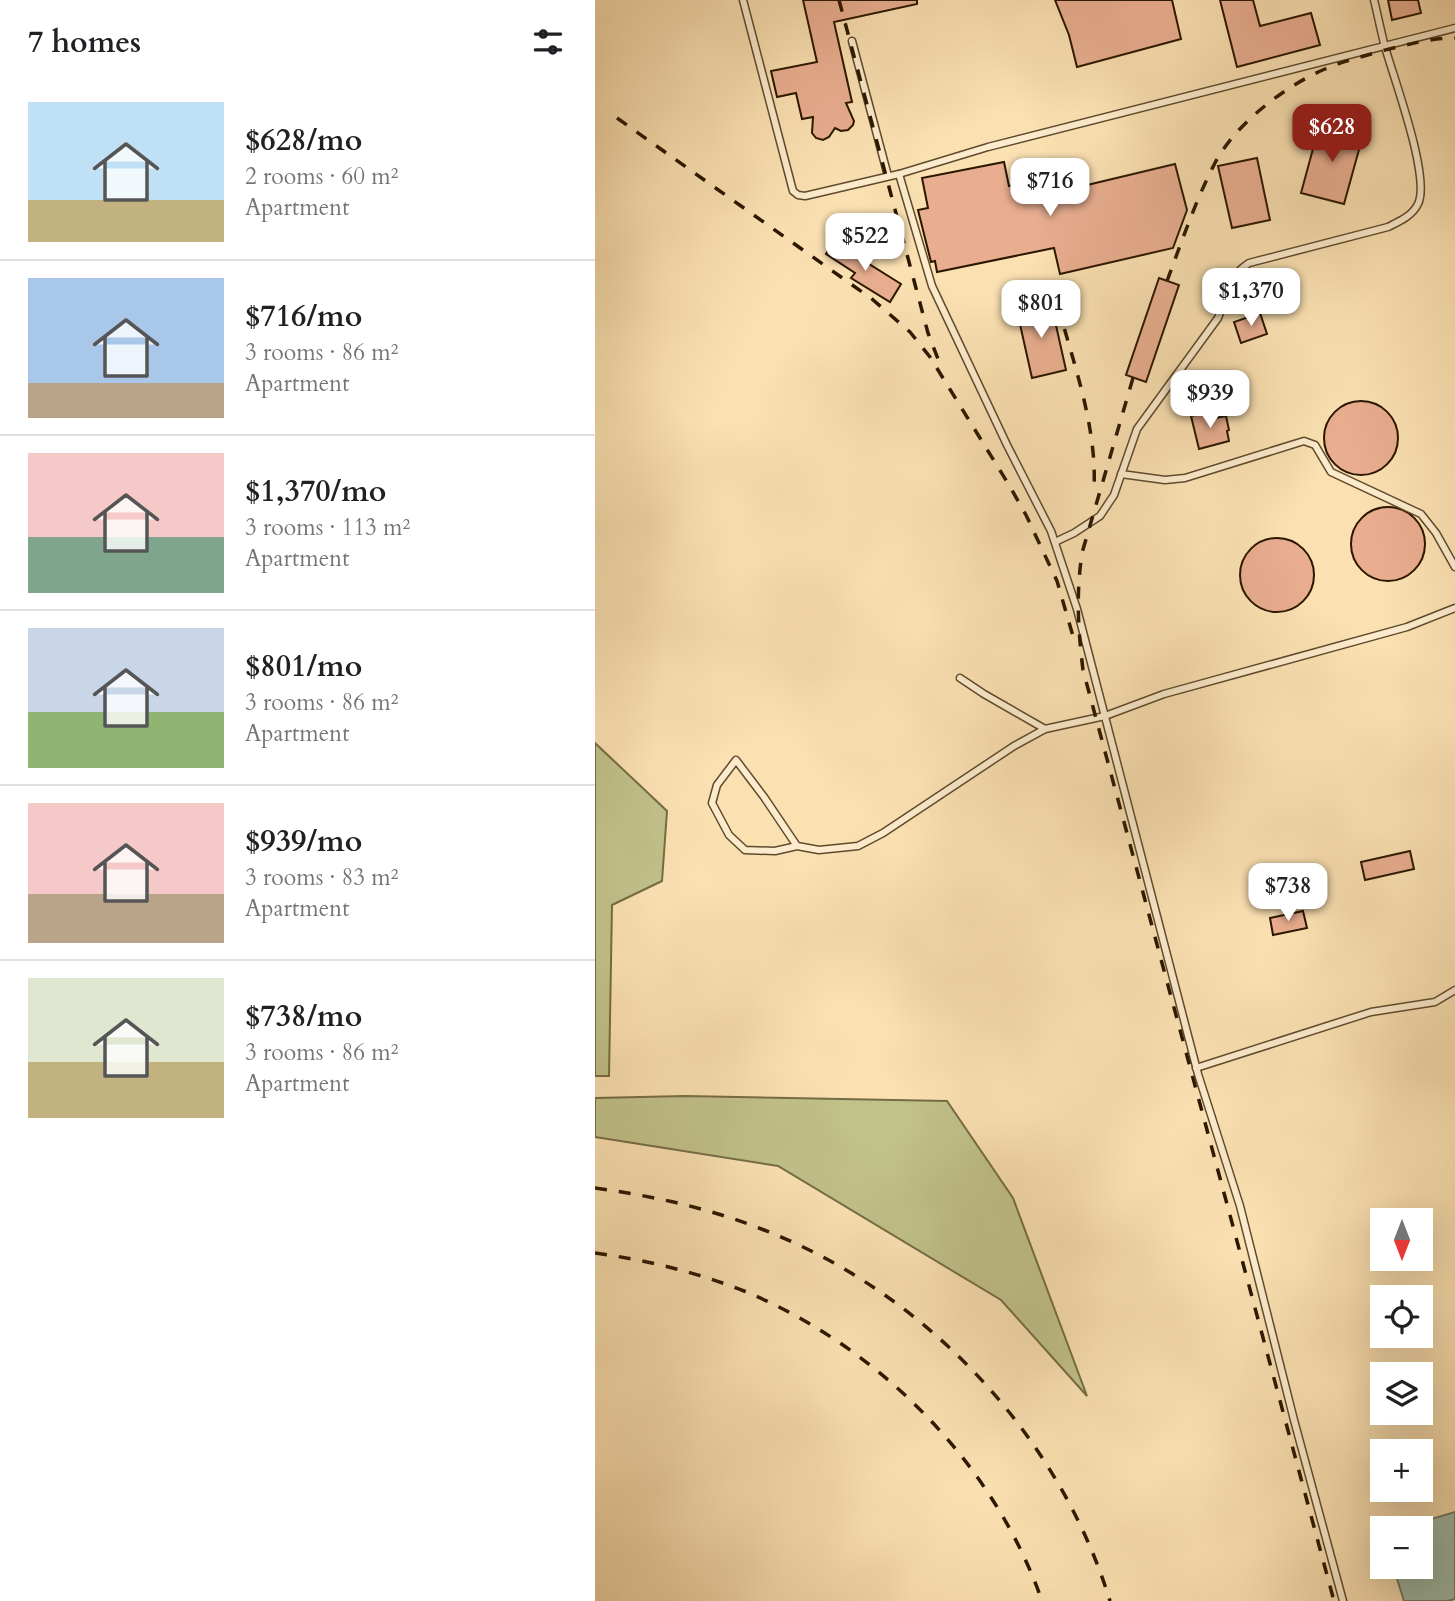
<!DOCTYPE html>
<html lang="en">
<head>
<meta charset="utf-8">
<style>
  body { margin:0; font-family:Cardo,serif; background:#f6f6f6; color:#202124; height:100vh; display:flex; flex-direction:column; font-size:26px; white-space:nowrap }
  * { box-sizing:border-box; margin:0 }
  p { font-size:23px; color:#757577 }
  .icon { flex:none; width:38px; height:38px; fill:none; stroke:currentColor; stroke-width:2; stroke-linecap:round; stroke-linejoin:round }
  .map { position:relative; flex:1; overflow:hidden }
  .details { display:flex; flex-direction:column; background:#fff; width:595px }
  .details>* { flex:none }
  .needle { width:46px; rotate:180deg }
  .buttons { position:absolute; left:775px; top:1208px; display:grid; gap:14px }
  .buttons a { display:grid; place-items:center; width:63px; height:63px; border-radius:0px; background:#fff; box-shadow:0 7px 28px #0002; font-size:35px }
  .price { position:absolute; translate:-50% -60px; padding:0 16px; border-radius:14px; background:#fff; color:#222; font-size:23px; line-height:46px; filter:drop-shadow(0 2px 4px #0008) }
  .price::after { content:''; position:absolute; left:50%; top:42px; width:21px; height:16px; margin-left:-10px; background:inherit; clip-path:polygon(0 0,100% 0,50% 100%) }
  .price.selected { background:#8f2418; color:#fff }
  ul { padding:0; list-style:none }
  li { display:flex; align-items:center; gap:21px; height:175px; padding:0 28px }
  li+li { border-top:2px solid #e0e0e0 }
  li span { display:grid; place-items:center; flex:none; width:196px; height:140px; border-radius:0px; color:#555 }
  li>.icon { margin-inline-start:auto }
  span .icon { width:84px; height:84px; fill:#fffc; stroke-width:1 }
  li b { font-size:30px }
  h2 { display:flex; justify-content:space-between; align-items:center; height:84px; padding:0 28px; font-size:30px }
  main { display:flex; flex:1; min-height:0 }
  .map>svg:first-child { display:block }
  .green { fill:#c1c28a; stroke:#766c45; stroke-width:2 }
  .water { fill:#9fbeab; stroke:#717b67; stroke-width:2 }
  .building { fill:#e9ae90; stroke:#2b1700; stroke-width:2 }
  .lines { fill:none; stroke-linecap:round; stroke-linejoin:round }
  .lane-casing { stroke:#5f4a2c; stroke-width:9 }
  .lane { stroke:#fceccd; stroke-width:6 }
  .rail { stroke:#2b1700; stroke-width:3.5; stroke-dasharray:12 12; stroke-linecap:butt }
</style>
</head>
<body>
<main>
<section class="details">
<h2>7 homes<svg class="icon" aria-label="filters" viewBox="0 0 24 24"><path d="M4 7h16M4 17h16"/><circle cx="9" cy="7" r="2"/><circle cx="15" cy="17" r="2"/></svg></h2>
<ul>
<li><span style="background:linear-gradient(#bfe0f5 70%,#c2b280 0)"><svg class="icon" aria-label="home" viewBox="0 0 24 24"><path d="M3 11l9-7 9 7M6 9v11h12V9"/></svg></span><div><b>$628/mo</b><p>2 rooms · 60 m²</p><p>Apartment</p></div></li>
<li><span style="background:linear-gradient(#a9c7e8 75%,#b9a48a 0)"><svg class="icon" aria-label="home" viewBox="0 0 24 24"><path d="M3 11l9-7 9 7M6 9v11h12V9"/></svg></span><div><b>$716/mo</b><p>3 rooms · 86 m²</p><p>Apartment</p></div></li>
<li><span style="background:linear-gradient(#f6c9c9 60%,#7fa58c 0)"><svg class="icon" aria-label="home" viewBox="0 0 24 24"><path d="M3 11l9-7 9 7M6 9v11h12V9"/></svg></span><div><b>$1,370/mo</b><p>3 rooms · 113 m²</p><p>Apartment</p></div></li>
<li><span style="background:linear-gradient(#c9d6e8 60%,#8fb573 0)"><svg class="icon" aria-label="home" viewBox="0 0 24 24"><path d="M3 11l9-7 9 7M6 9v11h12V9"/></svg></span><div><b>$801/mo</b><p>3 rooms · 86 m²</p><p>Apartment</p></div></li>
<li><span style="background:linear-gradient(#f6c9c9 65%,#b9a48a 0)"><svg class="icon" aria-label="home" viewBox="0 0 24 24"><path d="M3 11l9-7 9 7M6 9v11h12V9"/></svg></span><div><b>$939/mo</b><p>3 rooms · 83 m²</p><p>Apartment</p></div></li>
<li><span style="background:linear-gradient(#dfe7d0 60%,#c2b280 0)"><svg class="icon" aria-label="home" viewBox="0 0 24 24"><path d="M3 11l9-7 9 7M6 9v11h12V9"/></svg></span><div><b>$738/mo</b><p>3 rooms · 86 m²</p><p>Apartment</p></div></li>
</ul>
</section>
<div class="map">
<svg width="860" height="1601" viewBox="0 0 860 1601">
  <rect width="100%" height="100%" fill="#fbe1b2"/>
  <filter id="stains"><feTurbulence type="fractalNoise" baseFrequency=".00286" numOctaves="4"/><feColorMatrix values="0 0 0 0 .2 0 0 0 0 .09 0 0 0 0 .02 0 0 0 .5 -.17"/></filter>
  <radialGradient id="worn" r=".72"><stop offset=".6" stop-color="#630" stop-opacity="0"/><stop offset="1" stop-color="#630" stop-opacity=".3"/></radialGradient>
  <!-- green -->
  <g class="green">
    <polygon points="0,743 72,811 67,881 17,905 14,1076 0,1076"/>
    <polygon points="90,1096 352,1101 418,1198 492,1396 406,1300 183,1166 0,1137 0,1098"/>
  </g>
  <!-- water -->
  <polygon class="water" points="860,1512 860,1599 852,1601 809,1601 798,1566 826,1566 826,1528 806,1528"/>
  <!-- building -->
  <g class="building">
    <polygon points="208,0 322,0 322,4 239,22 257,102 251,103 259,121 258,125 253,130 246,131 240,128 234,137 228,140 221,138 217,133 218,117 207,119 201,93 182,97 176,71 222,62"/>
    <polygon points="460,0 577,0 586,39 482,67 474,35"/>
    <polygon points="625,0 658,0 665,26 716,13 725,45 642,67"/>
    <polygon points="793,0 823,0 826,13 797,20"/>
    <polygon points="725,123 768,135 749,204 706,193"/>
    <polygon points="662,158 675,220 637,228 623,166"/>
    <polygon points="409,162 414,186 439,181 442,197 580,164 592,210 578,248 465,274 459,248 342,272 340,261 336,262 323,210 333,208 327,178"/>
    <polygon points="239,242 306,284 295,302 256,278 260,273 231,254"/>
    <polygon points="564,278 584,285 551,382 531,375"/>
    <polygon points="456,303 471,370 437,378 422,311"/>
    <polygon points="665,313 672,334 646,343 639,322"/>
    <circle cx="766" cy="438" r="37"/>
    <polygon points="618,411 620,418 631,416 634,430 632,431 634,441 604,449 596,416"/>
    <circle cx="793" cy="544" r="37"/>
    <circle cx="682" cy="575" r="37"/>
    <polygon points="815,851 819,869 770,880 766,862"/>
    <polygon points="708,911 712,928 678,935 675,918"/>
  </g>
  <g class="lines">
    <defs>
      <g id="lane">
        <polyline points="148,0 198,191 203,195 210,196 304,174 393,147 860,28"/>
        <polyline points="257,41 293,176"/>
        <polyline points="304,174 337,286 412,445 456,531 482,609 603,1074 645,1206 699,1420 748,1601"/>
        <polyline points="526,474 570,480 590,478 709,441 720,445 736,472 826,514 841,533 860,567"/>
        <path d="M 460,542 L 479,533 L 505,516 L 519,495 L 542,429 L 623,318 C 634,292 628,281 654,263 L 793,227 C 805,221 817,216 823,204 C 836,178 799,79 790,47 C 786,32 783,16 779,0"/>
        <polyline points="365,678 389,694 450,729 510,716 569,694 812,627 860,608"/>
        <polyline points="202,846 180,851 150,850 134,835 117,803 122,785 141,760 169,797 202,846 224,850 263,846 288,833 419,746 450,729"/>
        <polyline points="601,1068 776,1012 840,1002 860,990"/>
      </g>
    </defs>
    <!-- lane casing -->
    <use href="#lane" class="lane-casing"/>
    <!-- lane -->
    <use href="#lane" class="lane"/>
    <!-- rail -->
    <g class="rail">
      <polyline points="244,0 333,333 343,359"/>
      <polyline points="22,118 277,299 315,332 335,357 414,485 431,515 462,581 478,636"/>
      <path d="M 572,281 C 587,241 601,199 621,161 C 642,123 690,86 730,69 C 748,61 767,57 786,51 C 811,45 835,38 860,38"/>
      <path d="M 463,306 C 479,365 502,427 499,488"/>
      <path d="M 538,378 L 487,553 C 481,594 483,629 488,670 L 739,1601"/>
      <path d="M 0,1188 C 58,1196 114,1208 169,1230 C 331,1293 464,1435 515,1601"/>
      <path d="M 0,1253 C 51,1260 101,1272 149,1291 C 283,1346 399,1463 447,1601"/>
    </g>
  </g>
  <rect width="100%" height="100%" filter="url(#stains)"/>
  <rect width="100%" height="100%" fill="url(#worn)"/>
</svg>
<div class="buttons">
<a><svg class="needle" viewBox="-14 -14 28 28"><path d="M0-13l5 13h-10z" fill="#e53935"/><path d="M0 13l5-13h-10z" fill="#757577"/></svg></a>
<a><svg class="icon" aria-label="locate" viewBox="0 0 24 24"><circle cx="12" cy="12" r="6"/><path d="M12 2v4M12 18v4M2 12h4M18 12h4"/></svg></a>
<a><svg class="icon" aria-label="layers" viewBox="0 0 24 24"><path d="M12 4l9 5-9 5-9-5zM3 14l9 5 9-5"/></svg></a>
<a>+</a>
<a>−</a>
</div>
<b class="price selected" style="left:737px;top:164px">$628</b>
<b class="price" style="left:455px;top:218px">$716</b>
<b class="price" style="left:270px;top:273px">$522</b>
<b class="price" style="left:656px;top:328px">$1,370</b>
<b class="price" style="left:446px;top:340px">$801</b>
<b class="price" style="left:615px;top:430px">$939</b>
<b class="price" style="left:693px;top:923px">$738</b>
</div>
</main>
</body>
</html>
